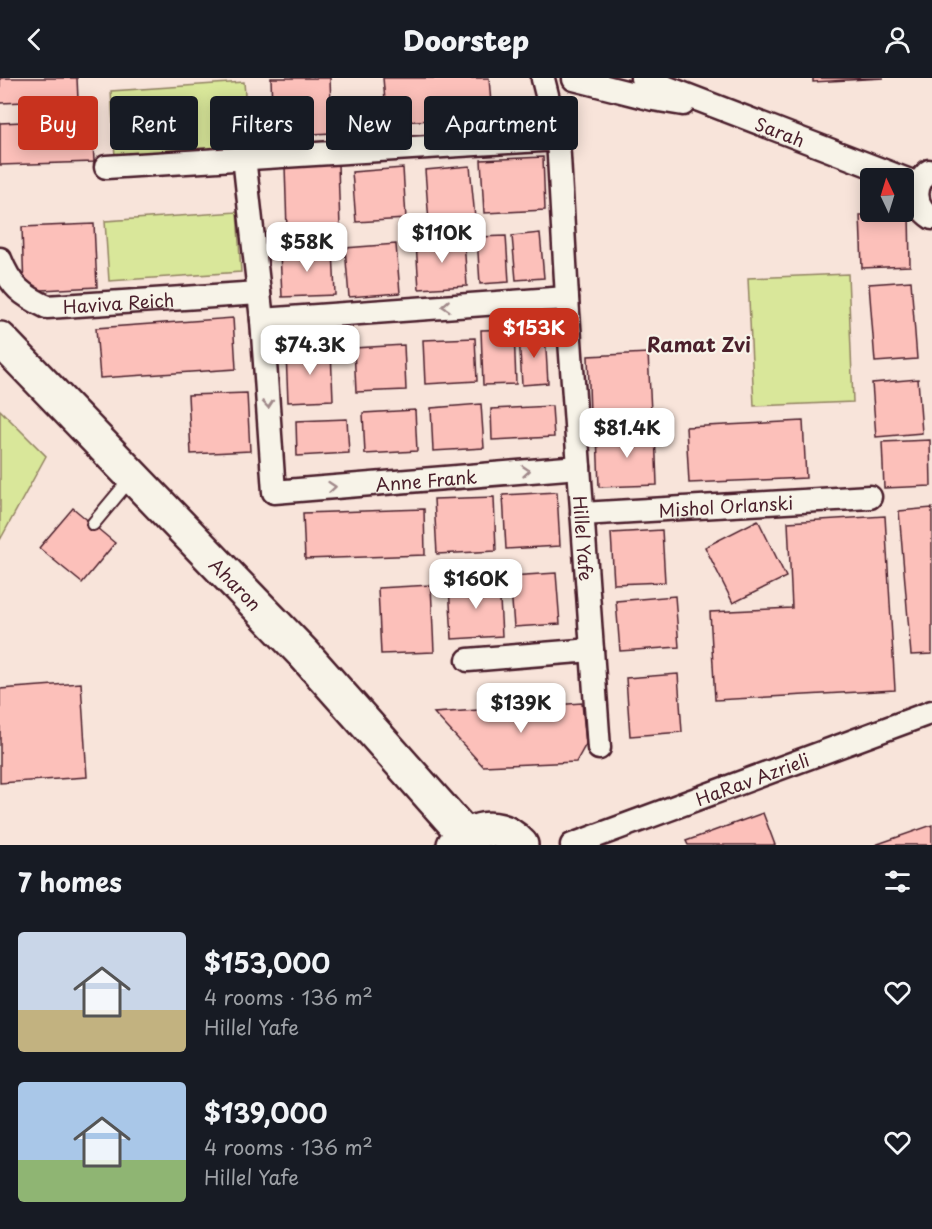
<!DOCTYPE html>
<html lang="en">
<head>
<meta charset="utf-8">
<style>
  body { margin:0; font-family:"Playpen Sans",sans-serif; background:#242831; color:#f1f3f6; height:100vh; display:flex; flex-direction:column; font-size:22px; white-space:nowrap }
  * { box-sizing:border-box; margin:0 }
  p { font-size:20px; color:#9ea1a6 }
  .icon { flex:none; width:33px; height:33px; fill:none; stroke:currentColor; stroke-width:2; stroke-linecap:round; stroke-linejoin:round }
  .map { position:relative; height:767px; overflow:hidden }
  .panel { display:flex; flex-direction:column; background:#171b24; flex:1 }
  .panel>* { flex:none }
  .banner { position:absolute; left:18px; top:18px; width:600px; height:54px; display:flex; gap:12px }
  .needle { width:39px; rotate:356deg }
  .tools { position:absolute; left:860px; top:90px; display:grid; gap:12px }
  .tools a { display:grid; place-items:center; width:54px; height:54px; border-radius:6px; background:#171b24; box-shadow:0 3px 15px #0003; font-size:30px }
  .price { position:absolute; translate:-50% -51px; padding:0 14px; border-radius:12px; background:#fff; color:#222; font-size:20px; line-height:39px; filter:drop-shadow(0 2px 3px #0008) }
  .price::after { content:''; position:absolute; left:50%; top:36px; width:18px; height:14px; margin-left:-9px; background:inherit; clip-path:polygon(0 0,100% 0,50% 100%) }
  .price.current { background:#c8321e; color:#fff }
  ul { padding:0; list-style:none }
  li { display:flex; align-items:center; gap:18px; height:150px; padding:0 18px }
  li span { display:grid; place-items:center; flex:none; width:168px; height:120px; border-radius:6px; color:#555 }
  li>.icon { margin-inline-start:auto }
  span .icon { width:72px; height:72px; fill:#fffc; stroke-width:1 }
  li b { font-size:26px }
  h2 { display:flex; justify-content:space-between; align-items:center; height:72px; padding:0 18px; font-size:26px }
  .tag { padding:0 21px; border-radius:6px; background:#171b24; box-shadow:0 3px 15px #0003; font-size:21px; line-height:54px }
  .tag.current { background:#c8321e; color:#fff }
  header { display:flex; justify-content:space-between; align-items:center; height:78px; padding:0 18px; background:#171b24; font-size:27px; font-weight:800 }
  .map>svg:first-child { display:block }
  .green { fill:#d9e79a; stroke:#928362; stroke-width:1.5 }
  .building { fill:#fcc0ba; stroke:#4a1f2b; stroke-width:1.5 }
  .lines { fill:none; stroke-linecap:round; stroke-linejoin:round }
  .lane-casing { stroke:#4a1f2b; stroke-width:16 }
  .street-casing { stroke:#4a1f2b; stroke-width:27 }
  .secondary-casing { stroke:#4a1f2b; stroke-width:38 }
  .lane { stroke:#f7f3e8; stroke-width:12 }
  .street { stroke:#f7f3e8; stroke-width:22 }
  .secondary { stroke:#f7f3e8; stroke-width:33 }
  .oneway { stroke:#a0898a }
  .labels { text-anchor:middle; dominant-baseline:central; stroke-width:4.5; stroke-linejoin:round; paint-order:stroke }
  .street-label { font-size:18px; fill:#4a1f2b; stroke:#f7f3e8 }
  .neighbourhood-label { font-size:20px; font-weight:bold; fill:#4a1f2b; stroke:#f7f3e8 }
</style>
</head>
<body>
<header><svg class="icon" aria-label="back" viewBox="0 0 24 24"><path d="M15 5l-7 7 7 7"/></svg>Doorstep<svg class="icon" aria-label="person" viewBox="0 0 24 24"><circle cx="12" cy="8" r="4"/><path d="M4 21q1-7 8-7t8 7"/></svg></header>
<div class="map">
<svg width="932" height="767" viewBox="0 0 932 767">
  <rect width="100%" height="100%" fill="#f8e4da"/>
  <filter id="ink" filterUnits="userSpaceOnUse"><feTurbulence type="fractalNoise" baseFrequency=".0167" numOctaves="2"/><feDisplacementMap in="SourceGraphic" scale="12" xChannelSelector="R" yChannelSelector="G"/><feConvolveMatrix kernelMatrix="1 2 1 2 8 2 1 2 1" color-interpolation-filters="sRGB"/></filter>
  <g filter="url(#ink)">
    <!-- green -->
    <g class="green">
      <polygon points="244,4 249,70 115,79 111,13"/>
      <polygon points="237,134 241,194 109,203 105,143"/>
      <polygon points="848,196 853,324 754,328 748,200"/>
      <polygon points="0,332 46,378 0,462"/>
    </g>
    <!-- building -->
    <g class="building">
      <polygon points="0,0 77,0 78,22 0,25"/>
      <polygon points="271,0 330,0 332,55 273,58"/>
      <polygon points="383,0 489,0 492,38 387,45"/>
      <polygon points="813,0 884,0 813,4"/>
      <polygon points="92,41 94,84 0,87 0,45"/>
      <polygon points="543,79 545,132 484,135 481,82"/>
      <polygon points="338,86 340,150 287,152 285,88"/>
      <polygon points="470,88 475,140 429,144 425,92"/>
      <polygon points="403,90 406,141 356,144 352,94"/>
      <polygon points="909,136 910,188 862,190 860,137"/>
      <polygon points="94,146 97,209 24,213 22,149"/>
      <polygon points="540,155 544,200 516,202 512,158"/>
      <polygon points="506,158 509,204 480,206 477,159"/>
      <polygon points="464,162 467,208 419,211 416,165"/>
      <polygon points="396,166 400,215 349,219 345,170"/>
      <polygon points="333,171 335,217 282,219 280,173"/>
      <polygon points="911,203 917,281 875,284 869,206"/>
      <polygon points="233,240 236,291 100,300 96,250"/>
      <polygon points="514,251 516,306 483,307 481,252"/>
      <polygon points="545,255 548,305 522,307 519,257"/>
      <polygon points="475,260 477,303 425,306 423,262"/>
      <polygon points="404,267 406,312 356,314 354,270"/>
      <polygon points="331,273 333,322 288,324 286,275"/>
      <polygon points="648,275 651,334 590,336 588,278"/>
      <polygon points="918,301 922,355 876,359 872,305"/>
      <polygon points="247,315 250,373 191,376 188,317"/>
      <polygon points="481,326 484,370 433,373 431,330"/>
      <polygon points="552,328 554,359 492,362 491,331"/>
      <polygon points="415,332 417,373 365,376 363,335"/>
      <polygon points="347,341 349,375 297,378 296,343"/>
      <polygon points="803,343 806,400 689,405 686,349"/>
      <polygon points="655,353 657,407 599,409 597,355"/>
      <polygon points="930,362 931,408 884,410 882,364"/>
      <polygon points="557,414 560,468 506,471 503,417"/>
      <polygon points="494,419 496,473 437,476 434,421"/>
      <polygon points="73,430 115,465 82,505 39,470"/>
      <polygon points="932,430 932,576 911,577 899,433"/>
      <polygon points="424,431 425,477 305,481 303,435"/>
      <polygon points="885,438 895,612 715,622 710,534 792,530 788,444"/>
      <polygon points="758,442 786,499 733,525 705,469"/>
      <polygon points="662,452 665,504 614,506 611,455"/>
      <polygon points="556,495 560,546 514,549 510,498"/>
      <polygon points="499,504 502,558 452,561 449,507"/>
      <polygon points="431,507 434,574 381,576 378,510"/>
      <polygon points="675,518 679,569 620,573 616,523"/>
      <polygon points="678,596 682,654 630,658 626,600"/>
      <polygon points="81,605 87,699 0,705 0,611"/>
      <polygon points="582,625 586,666 576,684 483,688 434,635"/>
      <polygon points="763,735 775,767 688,767 686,763"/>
      <polygon points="932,747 932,767 875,767"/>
    </g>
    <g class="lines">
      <defs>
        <polyline id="lane" points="93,446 132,399"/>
        <g id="street">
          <path id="s1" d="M 642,0 L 918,106"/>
          <path id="s2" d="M 543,1 L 558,61 L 567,220 L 599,670"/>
          <polyline points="574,1 653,21 683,26"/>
          <path id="s3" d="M 244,79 L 262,242 L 274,414 L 579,389"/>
          <polyline points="106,89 558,61"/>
          <path d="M 932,94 L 929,93 C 913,107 913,128 932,140"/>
          <path id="s4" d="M 0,181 C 11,209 22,217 47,229 L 259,215"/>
          <polyline points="262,242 567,220"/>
          <path id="s5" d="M 582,436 L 870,419"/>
          <polyline points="468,582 592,572"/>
          <path id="s6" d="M 572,767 L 932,634"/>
        </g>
        <g id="secondary">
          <path id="s7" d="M 0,261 L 304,576 L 465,757"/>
          <path d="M 454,767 C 476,748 500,744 521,767"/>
        </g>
      </defs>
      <!-- lane casing -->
      <use href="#lane" class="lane-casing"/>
      <!-- street casing -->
      <use href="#street" class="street-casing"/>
      <!-- secondary casing -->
      <use href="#secondary" class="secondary-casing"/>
      <!-- lane -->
      <use href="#lane" class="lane"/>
      <!-- street -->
      <use href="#street" class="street"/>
      <!-- secondary -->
      <use href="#secondary" class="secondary"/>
    </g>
    <!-- one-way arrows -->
    <defs><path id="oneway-chevron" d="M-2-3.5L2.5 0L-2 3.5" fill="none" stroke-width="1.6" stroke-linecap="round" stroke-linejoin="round" transform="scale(1.5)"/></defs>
    <g class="oneway">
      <use href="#oneway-chevron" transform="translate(446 228) rotate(176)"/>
      <use href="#oneway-chevron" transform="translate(268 326) rotate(86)"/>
      <use href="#oneway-chevron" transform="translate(526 393) rotate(-5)"/>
      <use href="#oneway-chevron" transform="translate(332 409) rotate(-5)"/>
    </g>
  </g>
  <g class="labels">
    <!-- street labels -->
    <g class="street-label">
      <text stroke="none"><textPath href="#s1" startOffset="148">Sarah</textPath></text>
      <text stroke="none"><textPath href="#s4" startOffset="141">Haviva Reich</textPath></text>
      <text stroke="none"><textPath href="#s3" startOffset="489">Anne Frank</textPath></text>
      <text stroke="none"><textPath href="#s5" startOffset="144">Mishol Orlanski</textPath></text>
      <text stroke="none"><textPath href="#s2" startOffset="462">Hillel Yafe</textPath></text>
      <text stroke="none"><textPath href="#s7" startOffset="340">Aharon</textPath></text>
      <text stroke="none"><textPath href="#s6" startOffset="192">HaRav Azrieli</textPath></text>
    </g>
    <!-- neighbourhood labels -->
    <g class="neighbourhood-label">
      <text x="699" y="266">Ramat Zvi</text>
    </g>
  </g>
</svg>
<div class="tools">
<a><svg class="needle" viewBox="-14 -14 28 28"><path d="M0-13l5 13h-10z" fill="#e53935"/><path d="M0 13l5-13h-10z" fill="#9ea1a6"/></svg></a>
</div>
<b class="price" style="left:442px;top:186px">$110K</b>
<b class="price" style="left:307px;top:195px">$58K</b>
<b class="price current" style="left:534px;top:281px">$153K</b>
<b class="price" style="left:310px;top:298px">$74.3K</b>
<b class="price" style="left:627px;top:381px">$81.4K</b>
<b class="price" style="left:476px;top:532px">$160K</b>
<b class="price" style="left:521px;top:656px">$139K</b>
<div class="banner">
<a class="tag current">Buy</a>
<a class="tag">Rent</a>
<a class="tag">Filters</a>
<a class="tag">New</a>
<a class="tag">Apartment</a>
</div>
</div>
<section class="panel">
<h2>7 homes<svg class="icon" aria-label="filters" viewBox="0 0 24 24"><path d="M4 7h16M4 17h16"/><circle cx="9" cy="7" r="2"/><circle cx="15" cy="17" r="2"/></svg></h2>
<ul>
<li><span style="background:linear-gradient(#c9d6e8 65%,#c2b280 0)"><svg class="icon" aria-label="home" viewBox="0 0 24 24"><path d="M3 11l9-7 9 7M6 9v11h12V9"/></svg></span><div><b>$153,000</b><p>4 rooms · 136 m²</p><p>Hillel Yafe</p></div><svg class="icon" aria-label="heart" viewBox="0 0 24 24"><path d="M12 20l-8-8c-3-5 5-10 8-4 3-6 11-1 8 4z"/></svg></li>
<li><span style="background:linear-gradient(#a9c7e8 65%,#8fb573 0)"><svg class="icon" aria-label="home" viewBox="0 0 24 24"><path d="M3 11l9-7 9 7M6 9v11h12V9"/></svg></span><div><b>$139,000</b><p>4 rooms · 136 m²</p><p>Hillel Yafe</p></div><svg class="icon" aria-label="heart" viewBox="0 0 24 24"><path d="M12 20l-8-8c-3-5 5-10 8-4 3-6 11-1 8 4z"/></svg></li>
</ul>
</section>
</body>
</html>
